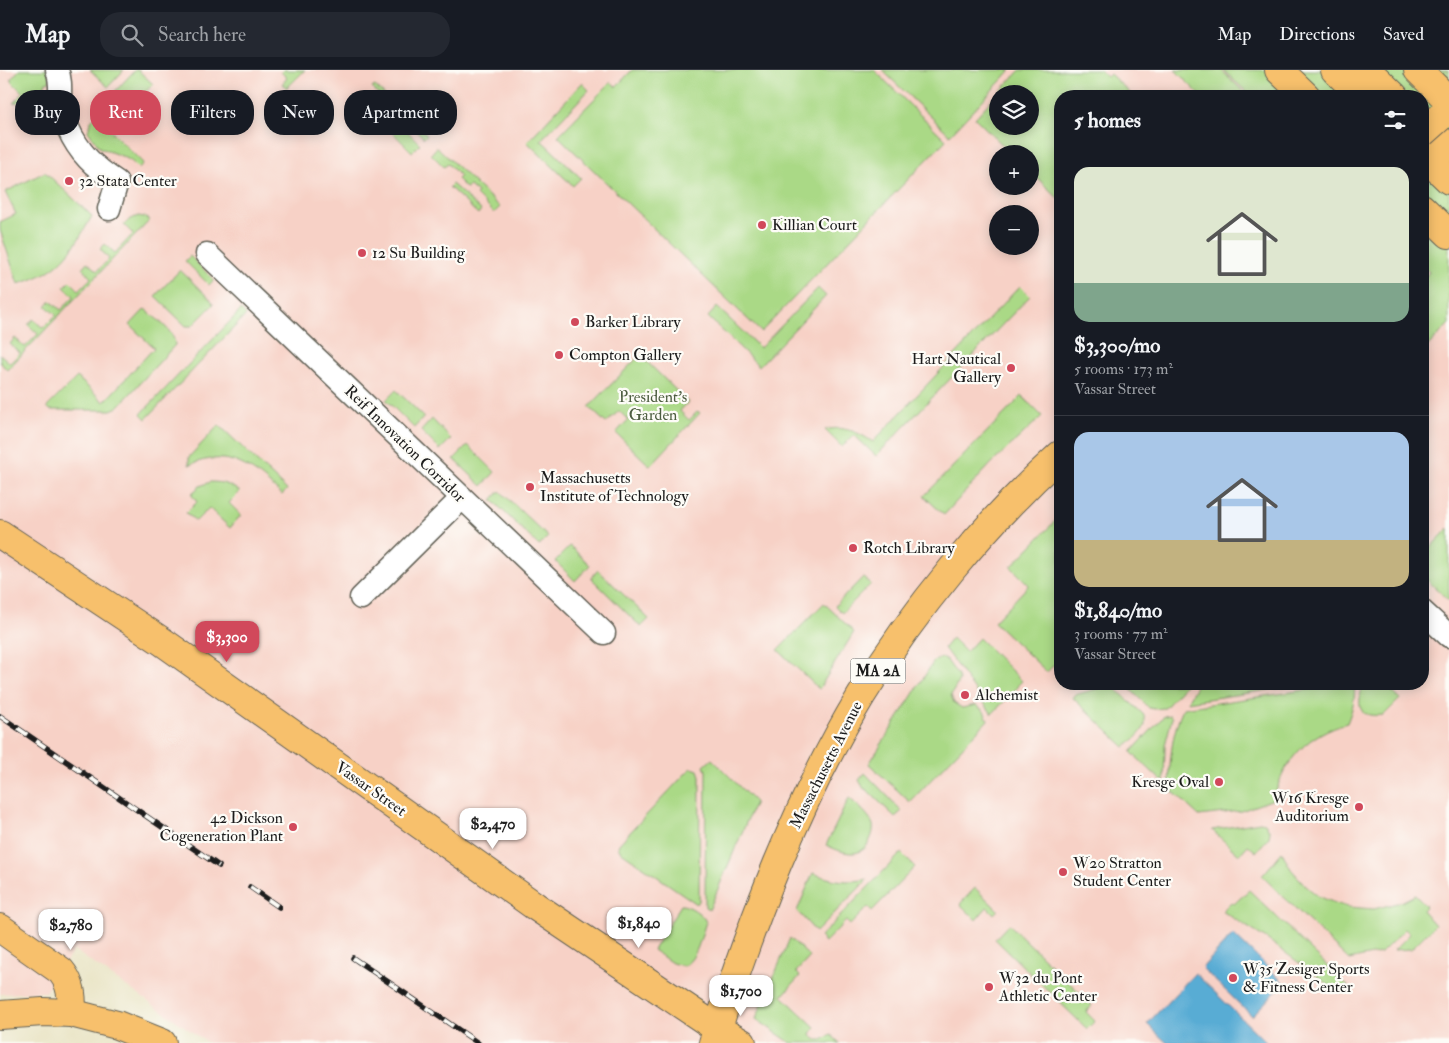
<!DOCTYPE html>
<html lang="en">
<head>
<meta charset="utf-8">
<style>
  body { margin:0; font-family:"IM FELL Double Pica",serif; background:#242831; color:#f1f3f6; height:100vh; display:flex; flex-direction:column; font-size:19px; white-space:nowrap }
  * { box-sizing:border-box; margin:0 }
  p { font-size:16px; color:#9ea1a6 }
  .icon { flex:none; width:28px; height:28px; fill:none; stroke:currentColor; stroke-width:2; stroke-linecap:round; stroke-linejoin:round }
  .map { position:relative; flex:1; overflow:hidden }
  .drawer { position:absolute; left:1054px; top:20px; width:375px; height:600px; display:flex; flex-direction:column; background:#171b24; border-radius:20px; box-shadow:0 2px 12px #0003 }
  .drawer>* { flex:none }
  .top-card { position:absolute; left:15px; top:20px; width:475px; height:45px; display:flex; gap:10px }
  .fabs { position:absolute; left:989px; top:15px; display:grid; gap:10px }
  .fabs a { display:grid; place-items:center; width:50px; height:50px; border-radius:50%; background:#171b24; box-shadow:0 2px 12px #0003; font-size:25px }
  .price { position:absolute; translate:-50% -42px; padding:0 11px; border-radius:10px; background:#fff; color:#222; font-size:16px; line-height:32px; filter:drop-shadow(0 1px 2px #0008) }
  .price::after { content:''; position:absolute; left:50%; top:30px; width:15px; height:11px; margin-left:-8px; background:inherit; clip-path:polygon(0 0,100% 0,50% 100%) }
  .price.active { background:#d1495b; color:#fff }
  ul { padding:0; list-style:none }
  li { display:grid; align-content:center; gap:10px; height:265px; padding:0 20px }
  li+li { border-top:1px solid #363941 }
  li span { display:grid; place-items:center; height:155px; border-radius:15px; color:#555 }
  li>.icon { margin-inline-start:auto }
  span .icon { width:90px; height:90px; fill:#fffc; stroke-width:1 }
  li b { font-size:21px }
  h2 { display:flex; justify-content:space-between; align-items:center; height:60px; padding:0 20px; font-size:21px }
  .pill { padding:0 18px; border-radius:20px; background:#171b24; box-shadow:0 2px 12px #0003; font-size:18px; line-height:45px }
  .pill.active { background:#d1495b; color:#fff }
  header { display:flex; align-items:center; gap:30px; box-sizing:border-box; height:70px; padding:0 25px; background:#171b24; border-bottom:1px solid #363941 }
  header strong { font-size:24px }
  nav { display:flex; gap:28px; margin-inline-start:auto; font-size:18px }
  .search { width:350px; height:45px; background:#242831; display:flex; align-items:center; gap:12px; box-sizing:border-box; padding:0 18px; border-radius:20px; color:#9ea1a6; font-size:19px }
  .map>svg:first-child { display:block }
  .built { fill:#f7d1c6; fill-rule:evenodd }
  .green { fill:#aad986; stroke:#637a51 }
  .water { fill:#58acd4; stroke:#3a6478 }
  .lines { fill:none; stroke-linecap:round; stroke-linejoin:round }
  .minor-casing { stroke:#646257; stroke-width:25 }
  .major-casing { stroke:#646257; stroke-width:30 }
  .highway-casing { stroke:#646257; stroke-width:30 }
  .minor { stroke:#fff; stroke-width:22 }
  .major { stroke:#f7c06c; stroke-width:28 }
  .highway { stroke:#f7c06c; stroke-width:28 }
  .rail-casing { stroke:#1c1c1c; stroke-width:5.5 }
  .rail { stroke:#fdfcf7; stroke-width:4; stroke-dasharray:11; stroke-linecap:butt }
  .major-bridge-casing { stroke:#646257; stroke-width:30; stroke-linecap:butt }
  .major-bridge { stroke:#f7c06c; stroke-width:28 }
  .poi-dot { fill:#d1495b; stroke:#fdfcf7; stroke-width:2 }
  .labels { text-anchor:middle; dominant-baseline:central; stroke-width:4.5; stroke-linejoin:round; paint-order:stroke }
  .shield { fill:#fdfcf7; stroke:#605f5e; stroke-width:1 }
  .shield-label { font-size:15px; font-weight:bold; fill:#1c1c1c }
  .poi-label { font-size:16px; fill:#1c1c1c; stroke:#fdfcf7; text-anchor:start }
  .park-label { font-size:16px; fill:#4e5e41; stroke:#fdfcf7 }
  .street-label { font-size:16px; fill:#1c1c1c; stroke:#fdfcf7 }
</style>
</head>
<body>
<header>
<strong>Map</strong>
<div class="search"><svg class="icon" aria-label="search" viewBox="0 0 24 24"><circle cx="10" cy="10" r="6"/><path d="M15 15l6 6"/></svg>Search here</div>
<nav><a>Map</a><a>Directions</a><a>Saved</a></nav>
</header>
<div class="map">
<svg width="1449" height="973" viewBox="0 0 1449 973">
  <rect width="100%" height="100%" fill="#fdfcf7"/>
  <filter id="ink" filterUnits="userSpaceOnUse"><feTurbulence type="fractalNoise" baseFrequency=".02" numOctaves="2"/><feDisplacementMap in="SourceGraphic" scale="10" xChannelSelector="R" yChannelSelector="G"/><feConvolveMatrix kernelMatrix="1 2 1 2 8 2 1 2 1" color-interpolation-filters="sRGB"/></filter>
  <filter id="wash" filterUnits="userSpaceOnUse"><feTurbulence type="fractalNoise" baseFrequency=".0096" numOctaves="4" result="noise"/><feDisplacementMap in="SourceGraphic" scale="20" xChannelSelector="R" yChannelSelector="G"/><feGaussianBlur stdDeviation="1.12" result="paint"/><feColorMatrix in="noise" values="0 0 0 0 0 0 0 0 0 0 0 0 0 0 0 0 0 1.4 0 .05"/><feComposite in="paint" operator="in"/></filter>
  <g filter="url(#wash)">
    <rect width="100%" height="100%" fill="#e9e4c5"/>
    <!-- built -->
    <path class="built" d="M 0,0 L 1223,0 L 1250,26 L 1060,26 L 1060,614 L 1422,614 L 1423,196 L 1449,221 L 1449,973 L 208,973 L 74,880 L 45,922 L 0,924 ZM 998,24 L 1030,24 L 1030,56 L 998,56 ZM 998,84 L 1030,84 L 1030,116 L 998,116 ZM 998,144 L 1030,144 L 1030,176 L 998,176 Z"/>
    <!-- green -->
    <g class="green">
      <path d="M 19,0 L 48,0 L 50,11 L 46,12 C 40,31 30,30 13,33 L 23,23 L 10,10 Z"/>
      <polygon points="90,0 124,0 108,17"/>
      <polygon points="135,0 138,0 153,14 110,60 143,93 139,99 131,91 124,87 100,78 88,61 91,51 100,43 100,33 103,29 105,32"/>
      <polygon points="283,0 305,0 287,18 282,14 287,8 281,2"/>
      <polygon points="632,0 874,0 946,70 761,262 558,66 611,12 616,17"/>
      <polygon points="882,0 1011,0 950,65"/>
      <polygon points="1020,0 1100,0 1107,7 1110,4 1133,26 1060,26 1060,130 1030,101 1030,84 1012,84 975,48 997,24 998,56 1030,56 1030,24 998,24"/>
      <polygon points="1175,0 1221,0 1248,26 1201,26"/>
      <polygon points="1223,0 1449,0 1449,254 1423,281 1423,210 1429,202 1422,196 1422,26 1251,26"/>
      <polygon points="582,13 589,20 541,70 581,108 573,116 527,72"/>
      <polygon points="375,16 427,65 424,68 372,18"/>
      <polygon points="395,49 420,74 412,82 387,57"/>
      <polygon points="437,77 500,137 494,143 476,125 478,123 470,116 466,118 457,109 460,106 448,94 444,97 431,84"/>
      <path d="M 45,102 L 92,146 C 72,182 60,202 18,214 L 0,160 L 0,152 L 16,144 L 5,122 Z"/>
      <polygon points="452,114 481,140 478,144 449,117"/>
      <polygon points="138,146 145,147 150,150 7,300 0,292 0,284 10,293 20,283 10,274 15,268 25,277 38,264 28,255 33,249 43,258 56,245 46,236 51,231 61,240 74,226 64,217 70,211 79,220 91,208 82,198 87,192 97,201 109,189 100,179 105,174 115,183 133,164 124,155 129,150"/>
      <polygon points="190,186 214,210 209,215 185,191"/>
      <polygon points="180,200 212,231 213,235 192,256 186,256 155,226"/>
      <path d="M 1020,216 L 1030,226 L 876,386 L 854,365 L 842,377 L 825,360 C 843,355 858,362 873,372 Z"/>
      <polygon points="818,218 826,226 759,296 708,247 717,237 760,278"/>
      <path d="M 145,239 C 155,248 175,261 175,275 L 118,337 L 111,340 L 50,340 L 47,337 L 77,307 L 104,332 L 154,278 L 130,255 Z"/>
      <polygon points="241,240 246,245 146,349 141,344"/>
      <polygon points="640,285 688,332 680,341 689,350 698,341 700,343 650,396 616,363 628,350 619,341 606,353 589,337"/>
      <polygon points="396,320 424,347 414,358 386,330"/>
      <polygon points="1022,326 1042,346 991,394 944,445 924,426"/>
      <polygon points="432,349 451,369 440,380 421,361"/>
      <path d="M 219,355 L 287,420 L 282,425 C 253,398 230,378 189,395 L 189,387 Z"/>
      <polygon points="468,375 495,402 482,416 454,389"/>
      <path d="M 210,412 C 222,412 230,414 240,422 L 229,433 L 241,445 L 230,458 L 209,438 L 196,451 L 186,443 L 197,432 L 191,424 L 200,416 Z"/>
      <polygon points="500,421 548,467 539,476 492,430"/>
      <polygon points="1060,446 1060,592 1058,591 1047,602 994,552 1029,515 1011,497"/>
      <polygon points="1449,458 1449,531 1422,505 1423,485"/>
      <polygon points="570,476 590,495 575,511 555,491"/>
      <polygon points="598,500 649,549 641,557 591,508"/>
      <polygon points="863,507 871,514 842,543 835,536"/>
      <polygon points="824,533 854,562 819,619 778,580"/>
      <polygon points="952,568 966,582 979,568 1022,611 1017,616 1018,617 992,644 944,578"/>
      <polygon points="940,588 946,589 958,606 959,611 951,625 954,633 962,638 976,635 984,641 988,650 910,732 869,694 934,591"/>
      <polygon points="1132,614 1186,614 1165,638 1154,639 1149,638 1126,615"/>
      <polygon points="1197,614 1308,614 1187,632"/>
      <path d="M 1346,614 L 1354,614 C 1356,627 1352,641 1347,653 C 1309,663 1283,690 1274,729 L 1241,741 L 1199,746 L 1169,718 C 1170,690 1171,665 1183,638 Z"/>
      <path d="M 1363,614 L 1384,614 L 1400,629 L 1384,645 C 1357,648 1357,637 1363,614 Z"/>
      <path d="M 1111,616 L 1116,619 L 1143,644 C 1151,658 1135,668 1125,677 L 1073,628 L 1075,625 L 1103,617 Z"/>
      <polygon points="1170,645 1172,648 1165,675 1164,713 1131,682 1164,646"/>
      <polygon points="712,689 755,732 709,840 705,837 706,701 704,696"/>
      <polygon points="692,698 698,700 700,706 699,831 697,834 620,781 618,777 619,774 687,702"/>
      <polygon points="865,703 902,741 895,747 866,719 864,719 859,710"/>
      <path d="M 849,728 C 857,735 870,745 873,755 C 874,760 872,766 870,770 C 861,791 841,782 826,775 Z"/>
      <polygon points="1260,752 1265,753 1270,762 1269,767 1256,782 1248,775 1239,785 1212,760"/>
      <polygon points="1282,782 1291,799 1306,816 1318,826 1335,833 1348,837 1374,839 1401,832 1415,825 1426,836 1422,840 1435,855 1411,879 1394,880 1410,864 1405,859 1381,883 1349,890 1262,806"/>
      <polygon points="901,783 915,797 872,841 868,837 850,855 846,851 825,872 820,867"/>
      <path d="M 813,803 C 832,811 848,813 868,809 L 816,862 L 797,841 Z"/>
      <polygon points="975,818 998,840 994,844 987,837 976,850 960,834"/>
      <polygon points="1249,820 1348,916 1340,923 1268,870 1222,841 1231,832 1234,834"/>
      <path d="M 681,835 C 689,835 703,844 706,852 C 701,866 697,890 683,896 L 672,893 L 653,880 Z"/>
      <polygon points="1009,854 1092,935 1086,942 1095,951 1087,959 995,869"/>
      <path d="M 790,868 L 810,887 L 796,902 L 800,906 L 782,926 L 815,957 L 811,964 C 816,973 824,971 830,964 L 840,973 L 791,973 L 756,949 Z"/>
    </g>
    <!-- water -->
    <g class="water">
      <polygon points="1233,864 1284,913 1252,946 1202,898"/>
      <polygon points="1195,903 1267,973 1167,973 1147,954"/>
    </g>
  </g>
  <g filter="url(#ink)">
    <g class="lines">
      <defs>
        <g id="minor">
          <path d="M 57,0 C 63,14 58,29 61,43 C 62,48 66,53 68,58 C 79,83 94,97 117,112 L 109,139"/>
          <polyline points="207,184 604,563"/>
          <polyline points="361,528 462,428"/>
          <polyline points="1422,541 1449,566"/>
        </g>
        <g id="major">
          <polyline points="0,464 163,572 535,836 718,959 742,973"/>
          <path d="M 0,858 L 61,901 C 71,913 73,928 71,943"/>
          <polyline points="0,945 43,942 71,943 117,955 162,973"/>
          <path d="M 713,973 C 751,853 796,734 861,626 C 914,540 985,453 1060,385"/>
        </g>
        <g id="highway">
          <polyline points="1279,0 1306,26"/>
          <polyline points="1335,0 1362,26"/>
          <polyline points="1367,0 1394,26"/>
          <polyline points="1418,0 1449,31"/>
          <polyline points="1422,53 1449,78"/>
          <polyline points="1422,84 1449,110"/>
          <polyline points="1422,138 1449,164"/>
        </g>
      </defs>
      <!-- minor casing -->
      <use href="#minor" class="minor-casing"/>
      <!-- major casing -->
      <use href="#major" class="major-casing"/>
      <!-- highway casing -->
      <use href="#highway" class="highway-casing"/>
      <!-- minor -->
      <use href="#minor" class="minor"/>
      <!-- major -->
      <use href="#major" class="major"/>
      <!-- highway -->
      <use href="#highway" class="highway"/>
      <defs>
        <g id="rail">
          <polyline points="0,646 219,796"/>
          <polyline points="250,817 279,837"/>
          <polyline points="353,888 478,973"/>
        </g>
      </defs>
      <!-- rail casing -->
      <use href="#rail" class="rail-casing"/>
      <!-- rail -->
      <use href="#rail" class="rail"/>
      <defs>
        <polyline id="major-bridge" points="1422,63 1440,47"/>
      </defs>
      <!-- major-bridge casing -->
      <use href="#major-bridge" class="major-bridge-casing"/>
      <!-- major-bridge -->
      <use href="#major-bridge" class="major-bridge"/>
    </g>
  </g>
  <!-- markers -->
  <g class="poi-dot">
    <circle cx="69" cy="111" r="5"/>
    <circle cx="762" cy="155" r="5"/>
    <circle cx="362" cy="183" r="5"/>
    <circle cx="575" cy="252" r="5"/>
    <circle cx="559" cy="285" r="5"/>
    <circle cx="1011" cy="298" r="5"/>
    <circle cx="530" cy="417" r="5"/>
    <circle cx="853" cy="478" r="5"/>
    <circle cx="965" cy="625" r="5"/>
    <circle cx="1219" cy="712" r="5"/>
    <circle cx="1359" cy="737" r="5"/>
    <circle cx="293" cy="757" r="5"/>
    <circle cx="1063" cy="802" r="5"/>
    <circle cx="1233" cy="908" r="5"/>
    <circle cx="989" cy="917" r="5"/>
  </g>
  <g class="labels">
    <!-- shield labels -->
    <rect class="shield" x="850.5" y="588.5" width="55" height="25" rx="4"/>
    <g class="shield-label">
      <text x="878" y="601">MA 2A</text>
    </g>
    <!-- poi labels -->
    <g class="poi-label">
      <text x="79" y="111">32 Stata Center</text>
      <text x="772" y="155">Killian Court</text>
      <text x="372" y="183">12 Su Building</text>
      <text x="585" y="252">Barker Library</text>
      <text x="569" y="285">Compton Gallery</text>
      <text x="1001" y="289" text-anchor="end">Hart Nautical<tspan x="1001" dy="18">Gallery</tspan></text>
      <text x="540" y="408">Massachusetts<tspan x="540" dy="18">Institute of Technology</tspan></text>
      <text x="863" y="478">Rotch Library</text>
      <text x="975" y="625">Alchemist</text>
      <text x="1209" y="712" text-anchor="end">Kresge Oval</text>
      <text x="1349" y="728" text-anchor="end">W16 Kresge<tspan x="1349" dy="18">Auditorium</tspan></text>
      <text x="283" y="748" text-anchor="end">42 Dickson<tspan x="283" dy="18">Cogeneration Plant</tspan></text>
      <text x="1073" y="793">W20 Stratton<tspan x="1073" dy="18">Student Center</tspan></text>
      <text x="1243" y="899">W35 Zesiger Sports<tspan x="1243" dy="18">&amp; Fitness Center</tspan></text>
      <text x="999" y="908">W32 du Pont<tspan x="999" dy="18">Athletic Center</tspan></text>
    </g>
    <!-- park labels -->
    <g class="park-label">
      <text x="653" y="327">President's<tspan x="653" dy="18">Garden</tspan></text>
    </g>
    <!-- street labels -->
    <g class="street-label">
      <text transform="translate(405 374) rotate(44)">Reif Innovation Corridor</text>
      <text transform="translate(826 695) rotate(-63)">Massachusetts Avenue</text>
      <text transform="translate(371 719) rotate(35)">Vassar Street</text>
    </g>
  </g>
</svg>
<div class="fabs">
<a><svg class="icon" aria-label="layers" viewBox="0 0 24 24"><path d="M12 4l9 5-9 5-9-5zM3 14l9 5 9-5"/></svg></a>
<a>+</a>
<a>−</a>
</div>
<b class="price active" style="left:227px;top:593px">$3,300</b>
<b class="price" style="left:493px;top:780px">$2,470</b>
<b class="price" style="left:639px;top:879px">$1,840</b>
<b class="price" style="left:71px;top:881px">$2,780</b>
<b class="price" style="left:741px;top:947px">$1,700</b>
<div class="top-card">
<a class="pill">Buy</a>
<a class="pill active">Rent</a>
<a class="pill">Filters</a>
<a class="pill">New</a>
<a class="pill">Apartment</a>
</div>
<section class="drawer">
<h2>5 homes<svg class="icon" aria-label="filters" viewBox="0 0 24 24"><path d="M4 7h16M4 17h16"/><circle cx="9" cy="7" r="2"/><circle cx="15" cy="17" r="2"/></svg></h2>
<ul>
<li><span style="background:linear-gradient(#dfe7d0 75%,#7fa58c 0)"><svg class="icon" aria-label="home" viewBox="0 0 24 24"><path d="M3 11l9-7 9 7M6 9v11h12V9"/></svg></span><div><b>$3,300/mo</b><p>5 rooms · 173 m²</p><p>Vassar Street</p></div></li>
<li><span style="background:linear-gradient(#a9c7e8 70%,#c2b280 0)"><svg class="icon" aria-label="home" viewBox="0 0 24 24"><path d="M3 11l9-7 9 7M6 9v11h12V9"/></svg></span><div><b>$1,840/mo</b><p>3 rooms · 77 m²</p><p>Vassar Street</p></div></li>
</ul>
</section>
</div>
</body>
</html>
